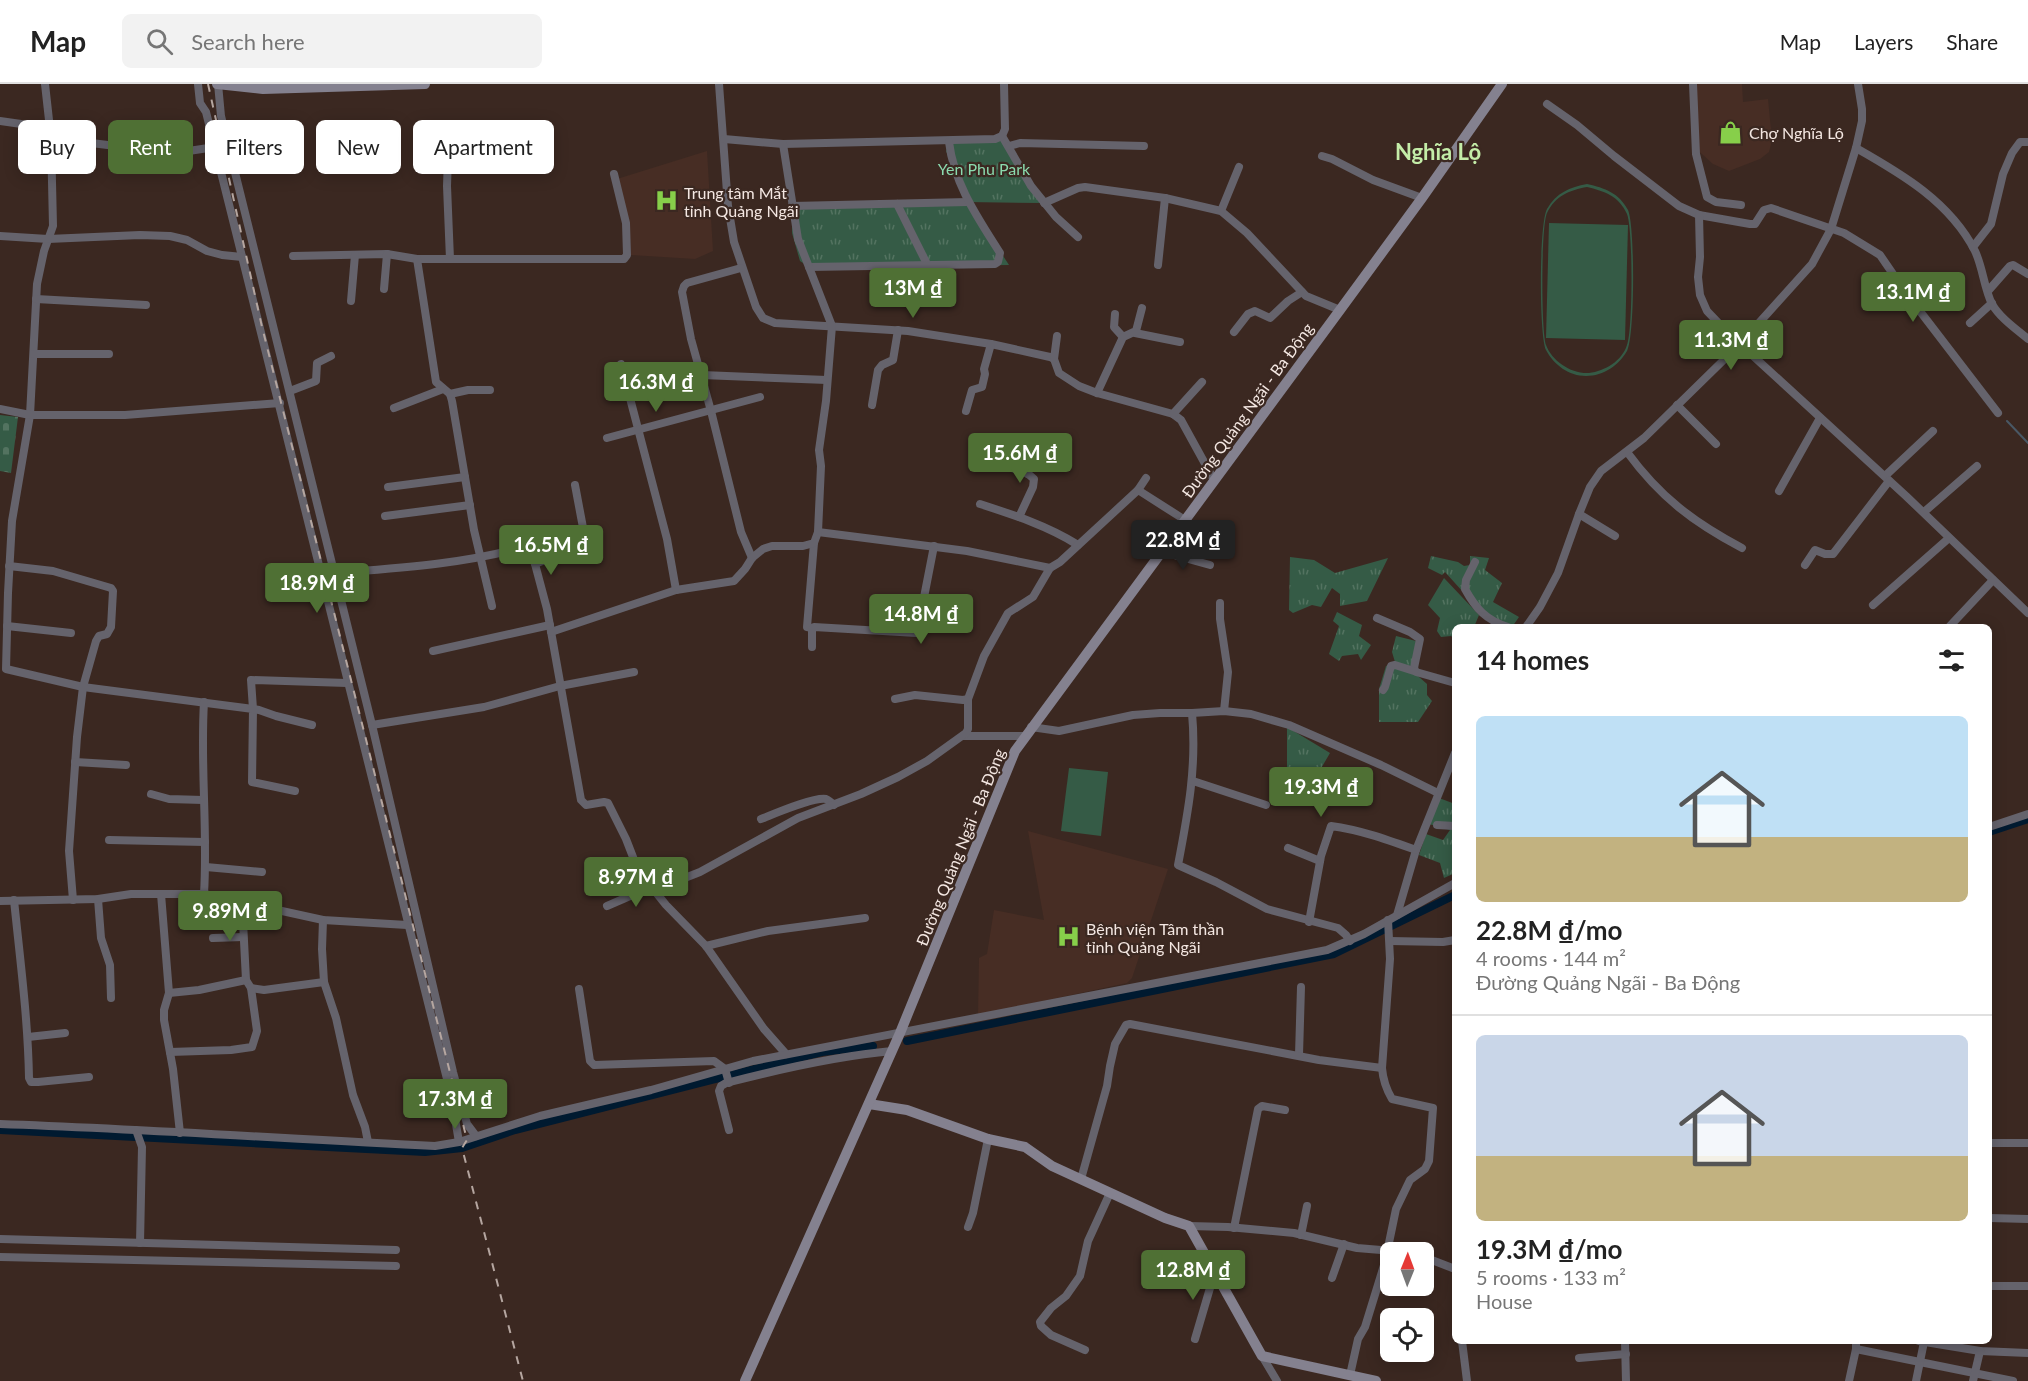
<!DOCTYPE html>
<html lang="en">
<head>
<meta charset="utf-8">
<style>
  body { margin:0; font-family:Lato,sans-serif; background:#f2f2f2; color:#222; height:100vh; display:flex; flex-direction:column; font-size:22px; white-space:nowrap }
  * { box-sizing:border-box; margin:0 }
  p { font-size:20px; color:#767676 }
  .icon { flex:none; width:33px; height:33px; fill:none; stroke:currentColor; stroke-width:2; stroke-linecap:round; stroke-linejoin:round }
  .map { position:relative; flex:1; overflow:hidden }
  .side { position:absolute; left:1452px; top:540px; width:540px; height:720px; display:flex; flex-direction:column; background:#fff; border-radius:9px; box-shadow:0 3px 15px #0003 }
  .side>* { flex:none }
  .banner { position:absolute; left:18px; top:36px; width:570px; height:54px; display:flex; gap:12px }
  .needle { width:39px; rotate:1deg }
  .buttons { position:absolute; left:1380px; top:1158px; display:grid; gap:12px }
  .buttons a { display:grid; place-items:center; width:54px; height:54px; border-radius:9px; background:#fff; box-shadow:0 3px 15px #0003; font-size:30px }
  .price { position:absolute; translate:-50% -51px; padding:0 14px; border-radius:6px; background:#4f7034; color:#fff; font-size:20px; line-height:39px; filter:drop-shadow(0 2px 3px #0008) }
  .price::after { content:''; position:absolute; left:50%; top:36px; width:18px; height:14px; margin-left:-9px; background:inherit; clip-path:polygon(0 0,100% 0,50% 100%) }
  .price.current { background:#222; color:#fff }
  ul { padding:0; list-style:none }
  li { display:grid; align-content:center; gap:12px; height:318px; padding:0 24px }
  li+li { border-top:2px solid #e0e0e0 }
  li span { display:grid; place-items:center; height:186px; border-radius:9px; color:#555 }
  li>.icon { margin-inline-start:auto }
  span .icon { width:108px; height:108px; fill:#fffc; stroke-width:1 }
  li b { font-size:26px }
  h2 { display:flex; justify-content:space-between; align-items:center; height:72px; padding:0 24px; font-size:26px }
  .tag { padding:0 21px; border-radius:9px; background:#fff; box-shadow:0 3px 15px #0003; font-size:21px; line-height:54px }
  .tag.current { background:#4f7034; color:#fff }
  header { display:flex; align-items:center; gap:36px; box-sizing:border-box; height:84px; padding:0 30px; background:#fff; border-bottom:2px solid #e0e0e0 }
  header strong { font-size:28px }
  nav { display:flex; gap:33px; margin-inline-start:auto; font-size:21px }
  .search { width:420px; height:54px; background:#f2f2f2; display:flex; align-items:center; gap:15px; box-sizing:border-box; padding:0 21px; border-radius:9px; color:#767676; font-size:22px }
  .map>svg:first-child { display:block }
  .built { fill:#472d24 }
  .grass { fill:url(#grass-tufts) }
  .cemetery { fill:url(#cemetery-stones) }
  .pitch { fill:#355b46; fill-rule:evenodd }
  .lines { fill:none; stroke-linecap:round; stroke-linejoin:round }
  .stream { stroke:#495865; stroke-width:2 }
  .canal { stroke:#001a30; stroke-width:8 }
  .street { stroke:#65636c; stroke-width:8 }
  .secondary { stroke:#84818f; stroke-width:10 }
  .rail { stroke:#b5a6a0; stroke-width:2; stroke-dasharray:8 8; stroke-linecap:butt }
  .labels { text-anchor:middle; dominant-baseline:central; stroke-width:4.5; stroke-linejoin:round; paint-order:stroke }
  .poi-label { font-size:16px; fill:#f4e7e2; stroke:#3b2821; text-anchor:start }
  .park-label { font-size:16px; fill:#8bdaae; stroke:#3b2821 }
  .street-label { font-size:16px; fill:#f4e7e2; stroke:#3b2821 }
  .district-label { font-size:22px; font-weight:bold; fill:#c4eda8; stroke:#3b2821 }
</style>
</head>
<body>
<header>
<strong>Map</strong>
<div class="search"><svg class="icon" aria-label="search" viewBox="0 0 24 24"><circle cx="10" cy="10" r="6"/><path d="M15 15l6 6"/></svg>Search here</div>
<nav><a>Map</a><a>Layers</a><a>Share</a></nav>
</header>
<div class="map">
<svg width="2028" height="1297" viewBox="0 0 2028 1297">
  <defs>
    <pattern id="grass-tufts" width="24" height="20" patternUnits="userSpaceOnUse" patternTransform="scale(1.5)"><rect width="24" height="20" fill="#355b46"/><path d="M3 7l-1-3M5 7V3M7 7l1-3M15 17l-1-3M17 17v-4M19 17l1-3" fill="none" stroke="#537360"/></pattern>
    <pattern id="cemetery-stones" width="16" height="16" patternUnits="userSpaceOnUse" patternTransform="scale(1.5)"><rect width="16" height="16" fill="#355b46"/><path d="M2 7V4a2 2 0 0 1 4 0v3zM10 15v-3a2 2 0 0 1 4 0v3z" fill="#537360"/></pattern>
  </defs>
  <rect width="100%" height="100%" fill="#3b2821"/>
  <!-- built -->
  <g class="built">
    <polygon points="1690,0 1742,0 1743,18 1768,15 1772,56 1769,68 1760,75 1729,87 1713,80 1692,61"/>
    <polygon points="707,67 713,167 695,175 631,171 629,140 617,95"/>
    <polygon points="1028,747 1168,785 1132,894 1127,899 978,931 979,874 987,870 994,826 1044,836"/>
  </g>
  <!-- grass -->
  <g class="grass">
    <polygon points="1002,52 1019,90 1044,119 968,118 1009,181 809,183 800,177 792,149 792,122 967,117 946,67 949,58"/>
    <polygon points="1431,472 1458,478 1464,482 1470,481 1470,472 1489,474 1485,486 1502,499 1493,518 1519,533 1512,543 1482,529 1445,488 1442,491 1428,484"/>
    <polygon points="1290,473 1314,476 1335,489 1388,474 1367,517 1340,522 1340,510 1332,504 1321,523 1312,521 1293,529 1289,526"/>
    <polygon points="1444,494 1479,531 1474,543 1455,543 1455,555 1451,552 1441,553 1437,547 1440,534 1428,521"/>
    <polygon points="1337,528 1362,541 1359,552 1371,561 1361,576 1358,570 1342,572 1339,577 1329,570 1339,542 1333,537"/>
    <polygon points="1396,552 1416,557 1411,586 1427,600 1427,611 1432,617 1418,638 1379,638 1379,605 1386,582 1395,578 1392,568"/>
    <polygon points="1287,643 1330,669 1316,693 1317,704 1295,699 1287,709"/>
    <polygon points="1439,714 1455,720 1455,789 1444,794 1440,779 1419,771 1426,750 1443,756 1450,746 1429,740"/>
  </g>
  <!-- cemetery -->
  <polygon class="cemetery" points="0,331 18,333 11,389 0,387"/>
  <!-- pitch -->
  <g class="pitch">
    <path d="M 1587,100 C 1605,104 1619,109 1628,126 C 1635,141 1635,252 1627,267 C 1619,281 1604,292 1586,292 C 1569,292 1554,281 1546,266 C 1539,251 1539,140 1547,125 C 1556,109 1570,103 1587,100 ZM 1587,103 C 1604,107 1619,112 1627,130 C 1633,144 1633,246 1627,261 C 1622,277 1605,287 1589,289 C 1571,290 1552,277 1546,261 C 1541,246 1541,142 1547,129 C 1555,112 1570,106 1587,103 Z"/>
    <polygon points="1549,139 1628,141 1625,256 1546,254"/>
    <polygon points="1069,684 1108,688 1101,752 1061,747"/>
  </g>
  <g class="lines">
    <!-- stream -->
    <polyline class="stream" points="2007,337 2028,359"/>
    <!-- canal -->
    <g class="canal">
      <polyline points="1989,748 2028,735"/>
      <polyline points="907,957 1334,870 1455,811"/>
      <polyline points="0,1046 425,1068 462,1064 515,1046 822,968 873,962"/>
    </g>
    <!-- street -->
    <g class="street">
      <polyline points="45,0 51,54 53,142 44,167 37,200 30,331 12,437 8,509 6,585 83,603 253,625 252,698 295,707"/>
      <polyline points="198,0 200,19 206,28 451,1011 459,1058"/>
      <polyline points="218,0 221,32 372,641 453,988 467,1040 476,1052"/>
      <polyline points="719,0 728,122 734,158 756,223 763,234 775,239 908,247 991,260 1050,273 1054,275 1059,289 1079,302 1097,309 1173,330 1181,336 1214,396"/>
      <polyline points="1693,0 1696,70 1707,113 1716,118 1741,121"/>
      <polyline points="1547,20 1577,41 1614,72 1679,122 1699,131 1750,140 1755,140 1764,126 1771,124 1844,149 1880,171 1906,209 1998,329"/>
      <polyline points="0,37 49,44"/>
      <polyline points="1002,52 1031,102 1056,133 1078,153"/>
      <polyline points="51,54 156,67 182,68 215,63"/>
      <polyline points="724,55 783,60 995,55 1002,52 1005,45 1004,0"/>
      <polyline points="1009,62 1020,59 1144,62"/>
      <path d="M 1856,64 C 1902,90 1950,118 1975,167 C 1983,184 1984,204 1992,220 C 2000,234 2016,245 2028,255"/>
      <polyline points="1322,72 1332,75 1373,96 1422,114"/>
      <polyline points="448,73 447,102 450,175"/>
      <polyline points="1044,119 1078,104 1085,103 1165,114 1221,127 1247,149 1306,212 1340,226"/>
      <polyline points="897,120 927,180"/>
      <polyline points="792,122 968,118"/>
      <polyline points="1221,127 1239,83"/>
      <polyline points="1699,131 1700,173 1698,193 1700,211 1707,227 1728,249 1906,412 2028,529"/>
      <polyline points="0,152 48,155 140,151 170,152 187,156 207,167 222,171 242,173"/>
      <polyline points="1973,163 1991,140 2003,90 2012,69 2020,58 2028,58"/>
      <polyline points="293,172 387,170 417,175 624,175 627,171 626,139 614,90"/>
      <polyline points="417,175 436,298 450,310 452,317 474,446 492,522"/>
      <polyline points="1158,181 1165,114"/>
      <path d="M 809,183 L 995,180 L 998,178 L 1000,169 C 978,134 954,100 949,58"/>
      <polyline points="741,184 687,199 684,202 682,208 691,255 711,327 741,448 752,474"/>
      <polyline points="384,205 387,170"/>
      <polyline points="1988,207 2010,182 2013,181 2028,190"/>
      <polyline points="36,215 146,221"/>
      <polyline points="351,217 355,171"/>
      <polyline points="1115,230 1114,243 1123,253"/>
      <polyline points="1970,239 1992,219"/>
      <polyline points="1234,248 1248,230 1255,227 1270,234 1288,217 1302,208"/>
      <polyline points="1135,249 1180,258"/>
      <polyline points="34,270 109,270"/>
      <polyline points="1054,275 1057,252"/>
      <polyline points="621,280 667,455 676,506"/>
      <polyline points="702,291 827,296"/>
      <polyline points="290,307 316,297 317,279 331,272"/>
      <polyline points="1097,309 1123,253 1136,247 1142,224"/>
      <polyline points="450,310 468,306 490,306"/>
      <polyline points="872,321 878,286 882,281 893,276 898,246"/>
      <polyline points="1677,321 1716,360"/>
      <polyline points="394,324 443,305"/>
      <polyline points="0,325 30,331 125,331 280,319"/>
      <polyline points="966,327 972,306 982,303 985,290 984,285 991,260"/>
      <polyline points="1173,330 1202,298"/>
      <polyline points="607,354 760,313"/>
      <path d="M 1627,368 C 1660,413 1693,438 1742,464"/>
      <path d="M 999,379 C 1010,386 1024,384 1034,395 L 1033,403 L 1019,433"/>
      <polyline points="1028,390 1028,377 1031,360"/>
      <polyline points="1885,392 1933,347"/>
      <polyline points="388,403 465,393"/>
      <polyline points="1138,406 1146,394"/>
      <polyline points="1779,407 1820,334"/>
      <path d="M 980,420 C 1014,431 1048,442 1078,461"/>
      <polyline points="1924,428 1977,382"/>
      <polyline points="1579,430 1615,452"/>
      <polyline points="385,432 470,421"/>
      <polyline points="818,448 967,467 1050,484 1060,478 1138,406 1185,436"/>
      <polyline points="1163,468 1210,481"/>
      <path d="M 1475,478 L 1466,496 L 1465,505 C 1476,525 1486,536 1508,543"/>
      <polyline points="535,480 580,461 584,449 575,401"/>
      <polyline points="1805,481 1815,466 1825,470 1833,470 1889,397"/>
      <polyline points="9,482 53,487 111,504 113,507 111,543 107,550 99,552 96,557 83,603 77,653 69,767 73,816"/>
      <path d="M 334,489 C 398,484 465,480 527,462 L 535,480 L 547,525 L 581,716 L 586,721 L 604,718 L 608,719 L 626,755 L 638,786 L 666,821 L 706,862 L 764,945 L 786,970"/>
      <polyline points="883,517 923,521"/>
      <polyline points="1220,519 1220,535 1228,588 1224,627"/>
      <polyline points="1873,521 1949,454"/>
      <polyline points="1377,534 1410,548 1420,555 1414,584 1416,588 1455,599"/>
      <polyline points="7,542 71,549"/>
      <polyline points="1526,543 1540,523 1558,489 1579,430 1590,403 1601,387 1644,354 1740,260 1812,180 1831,145 1856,64 1862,37 1862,25 1858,0"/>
      <polyline points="1949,543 1993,496"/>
      <polyline points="812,544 807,543 814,459"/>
      <polyline points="551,548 676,506 734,497 745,485 752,474 763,465 772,462 803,462 814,459 818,448 821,382 819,366 826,317 832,242 798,155 783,60"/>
      <polyline points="812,563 812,546 814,543 917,549 934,462"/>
      <polyline points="433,567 550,541"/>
      <polyline points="1383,606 1385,603 1391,582 1395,581 1414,587"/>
      <polyline points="895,615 915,611 963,616 968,615 984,572 1008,529 1033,513 1050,484"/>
      <path d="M 1192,629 C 1197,682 1188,729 1178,781 L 1216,798 L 1267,825 L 1338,844 L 1346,851 L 1350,857"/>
      <polyline points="312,641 276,632 259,626 253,625 251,596 347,599"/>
      <polyline points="372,641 484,623 560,602 634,588"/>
      <polyline points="1031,643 1059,647 1133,631 1160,629 1192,629 1224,627 1251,630 1289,641 1381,681 1438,709"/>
      <polyline points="963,652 1024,652"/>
      <polyline points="75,678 126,681"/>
      <polyline points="1193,697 1266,721"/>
      <polyline points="151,710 169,715 203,716"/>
      <path d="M 761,735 C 774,730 813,713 826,715 C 829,716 831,718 834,721"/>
      <polyline points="1437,741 1455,742"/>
      <polyline points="1989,743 2028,730"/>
      <polyline points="109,756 205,758"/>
      <polyline points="1288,764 1320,777"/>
      <polyline points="206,783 262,788"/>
      <polyline points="654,806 700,788 798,734 861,710 898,693 927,677 966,649 968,645 968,615"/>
      <polyline points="161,810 169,909 164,926 164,936 173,985 180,1049"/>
      <path d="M 204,810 C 208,746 200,682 204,618"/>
      <polyline points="98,815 101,854 110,881 111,914"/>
      <path d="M 14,816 C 20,875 28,935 29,994 L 31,998 L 38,998 L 89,993"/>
      <polyline points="0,817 98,815 131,810 204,810 323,836 407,841"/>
      <polyline points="242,818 246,896 251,904 264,906 324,898"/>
      <polyline points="607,822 630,812 648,799"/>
      <polyline points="1397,831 1416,766 1455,669"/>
      <polyline points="323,836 322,865 324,898 336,934 353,1011 365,1043 368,1058"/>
      <path d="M 1309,838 L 1321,772 L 1331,742 C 1361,746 1388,756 1416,766"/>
      <polyline points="213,854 243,853"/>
      <polyline points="1390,857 1443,858 1455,856"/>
      <polyline points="706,862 768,847 865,834"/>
      <polyline points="579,905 590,977 594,981 714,977 725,985 729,999"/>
      <polyline points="169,909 199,906 246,896"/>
      <polyline points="28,953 65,949"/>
      <polyline points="170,968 231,966 252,963 257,947 251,904"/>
      <polyline points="1299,971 1301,903"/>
      <path d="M 0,1040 C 145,1045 290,1055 435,1062 L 459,1058 L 540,1032 L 651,1006 L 753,977 L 1327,866 L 1364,850 L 1455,799"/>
      <polyline points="136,1046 142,1063 140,1159"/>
      <path d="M 729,1046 L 719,1007 L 721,1002 L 726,999 C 780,985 836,972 892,967"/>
      <polyline points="1989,1059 2028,1059"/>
      <polyline points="1081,1095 1107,1002 1110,982 1115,960 1126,941 1130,940 1319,976 1382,984"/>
      <polyline points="1989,1134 2028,1135"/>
      <polyline points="1189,1142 1228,1143 1294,1149 1357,1164 1405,1168"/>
      <polyline points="968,1143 973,1129 988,1055"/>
      <polyline points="1234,1144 1258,1025 1262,1022 1285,1026"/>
      <polyline points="1301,1151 1307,1122"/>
      <polyline points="0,1155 396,1166"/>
      <polyline points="0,1173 396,1182"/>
      <polyline points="1424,1173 1455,1185"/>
      <polyline points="1332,1194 1344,1160"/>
      <polyline points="1989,1202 2028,1202"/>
      <polyline points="1195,1255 1215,1187"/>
      <polyline points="1462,1257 1467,1297"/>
      <polyline points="1625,1257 1626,1297"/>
      <polyline points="1919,1257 1980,1267 2028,1269"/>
      <polyline points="1856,1265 2013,1297"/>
      <polyline points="1085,1266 1051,1251 1041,1242 1040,1238 1051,1224 1066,1212 1080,1192 1088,1157 1110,1109"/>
      <polyline points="1262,1272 1277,1297"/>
      <polyline points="1579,1274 1626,1270"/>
      <path d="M 1350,1291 L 1358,1255 L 1365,1243 L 1385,1178 L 1396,1125 L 1410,1096 L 1425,1085 L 1429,1077 L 1433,1024 L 1392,1015 C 1386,1005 1383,996 1382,984 L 1390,875 L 1388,836"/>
      <polyline points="1849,1297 1856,1265 1856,1257"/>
      <polyline points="1916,1297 1924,1258"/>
      <polyline points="1973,1297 1980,1267"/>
    </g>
    <!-- secondary -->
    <g class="secondary">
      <polyline points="217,0 263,5 425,0"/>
      <polyline points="869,1020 907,1026 988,1055 1025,1063 1052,1082 1165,1134 1189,1142 1262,1272 1376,1297"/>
      <polyline points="745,1297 900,949 1015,667 1340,226 1422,114 1502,0"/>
    </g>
    <!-- rail -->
    <polyline class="rail" points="208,0 262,243 467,1056 462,1064 523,1297"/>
  </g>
  <!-- icons -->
  <defs>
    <symbol id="shop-bare" viewBox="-9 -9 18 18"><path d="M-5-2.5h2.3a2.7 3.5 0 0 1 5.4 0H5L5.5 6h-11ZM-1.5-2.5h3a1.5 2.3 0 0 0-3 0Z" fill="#87cf4a" stroke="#3b2821" stroke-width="2.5" paint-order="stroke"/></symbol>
    <symbol id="hospital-bare" viewBox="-9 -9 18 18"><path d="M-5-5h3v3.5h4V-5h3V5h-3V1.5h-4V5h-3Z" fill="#87cf4a" stroke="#3b2821" stroke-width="2.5" paint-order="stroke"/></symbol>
  </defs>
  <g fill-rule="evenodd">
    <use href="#shop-bare" x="1714" y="32" width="33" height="33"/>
    <use href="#hospital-bare" x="650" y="100" width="33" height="33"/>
    <use href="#hospital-bare" x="1052" y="836" width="33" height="33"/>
  </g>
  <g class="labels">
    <!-- poi labels -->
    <g class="poi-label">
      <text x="1749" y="48">Chợ Nghĩa Lộ</text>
      <text x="684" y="108">Trung tâm Mắt<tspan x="684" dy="18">tỉnh Quảng Ngãi</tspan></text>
      <text x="1086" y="844">Bệnh viện Tâm thần<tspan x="1086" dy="18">tỉnh Quảng Ngãi</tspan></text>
    </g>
    <!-- park labels -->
    <g class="park-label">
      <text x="984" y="84">Yen Phu Park</text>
    </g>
    <!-- street labels -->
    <g class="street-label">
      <text transform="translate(1247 326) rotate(-54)">Đường Quảng Ngãi - Ba Động</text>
      <text transform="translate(960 763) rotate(-68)">Đường Quảng Ngãi - Ba Động</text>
    </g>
    <!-- district labels -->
    <g class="district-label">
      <text x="1438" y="67">Nghĩa Lộ</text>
    </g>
  </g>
</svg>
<div class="buttons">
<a><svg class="needle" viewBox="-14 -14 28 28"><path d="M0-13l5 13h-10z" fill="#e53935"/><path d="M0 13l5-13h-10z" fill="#767676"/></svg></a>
<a><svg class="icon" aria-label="locate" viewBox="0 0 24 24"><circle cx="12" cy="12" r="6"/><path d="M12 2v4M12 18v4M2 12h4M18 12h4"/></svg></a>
</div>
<b class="price" style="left:913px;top:235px">13M ₫</b>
<b class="price" style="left:1913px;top:239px">13.1M ₫</b>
<b class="price" style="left:1731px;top:287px">11.3M ₫</b>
<b class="price" style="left:656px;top:329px">16.3M ₫</b>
<b class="price" style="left:1020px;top:400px">15.6M ₫</b>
<b class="price current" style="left:1183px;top:487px">22.8M ₫</b>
<b class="price" style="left:551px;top:492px">16.5M ₫</b>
<b class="price" style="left:317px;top:530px">18.9M ₫</b>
<b class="price" style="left:921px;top:561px">14.8M ₫</b>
<b class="price" style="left:1321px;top:734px">19.3M ₫</b>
<b class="price" style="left:636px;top:824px">8.97M ₫</b>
<b class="price" style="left:230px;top:858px">9.89M ₫</b>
<b class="price" style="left:455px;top:1046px">17.3M ₫</b>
<b class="price" style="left:1193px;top:1217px">12.8M ₫</b>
<div class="banner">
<a class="tag">Buy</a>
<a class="tag current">Rent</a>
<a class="tag">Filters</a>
<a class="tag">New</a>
<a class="tag">Apartment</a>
</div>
<section class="side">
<h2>14 homes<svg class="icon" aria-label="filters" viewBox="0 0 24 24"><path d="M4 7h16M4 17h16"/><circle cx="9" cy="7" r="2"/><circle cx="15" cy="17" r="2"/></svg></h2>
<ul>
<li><span style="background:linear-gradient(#bfe0f5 65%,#c2b280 0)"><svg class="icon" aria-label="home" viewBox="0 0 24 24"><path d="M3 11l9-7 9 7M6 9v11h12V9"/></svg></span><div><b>22.8M ₫/mo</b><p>4 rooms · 144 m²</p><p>Đường Quảng Ngãi - Ba Động</p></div></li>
<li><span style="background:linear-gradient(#c9d6e8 65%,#c2b280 0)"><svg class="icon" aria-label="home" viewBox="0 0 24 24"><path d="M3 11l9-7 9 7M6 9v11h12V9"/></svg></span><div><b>19.3M ₫/mo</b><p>5 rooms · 133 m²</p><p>House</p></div></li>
</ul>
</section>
</div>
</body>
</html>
